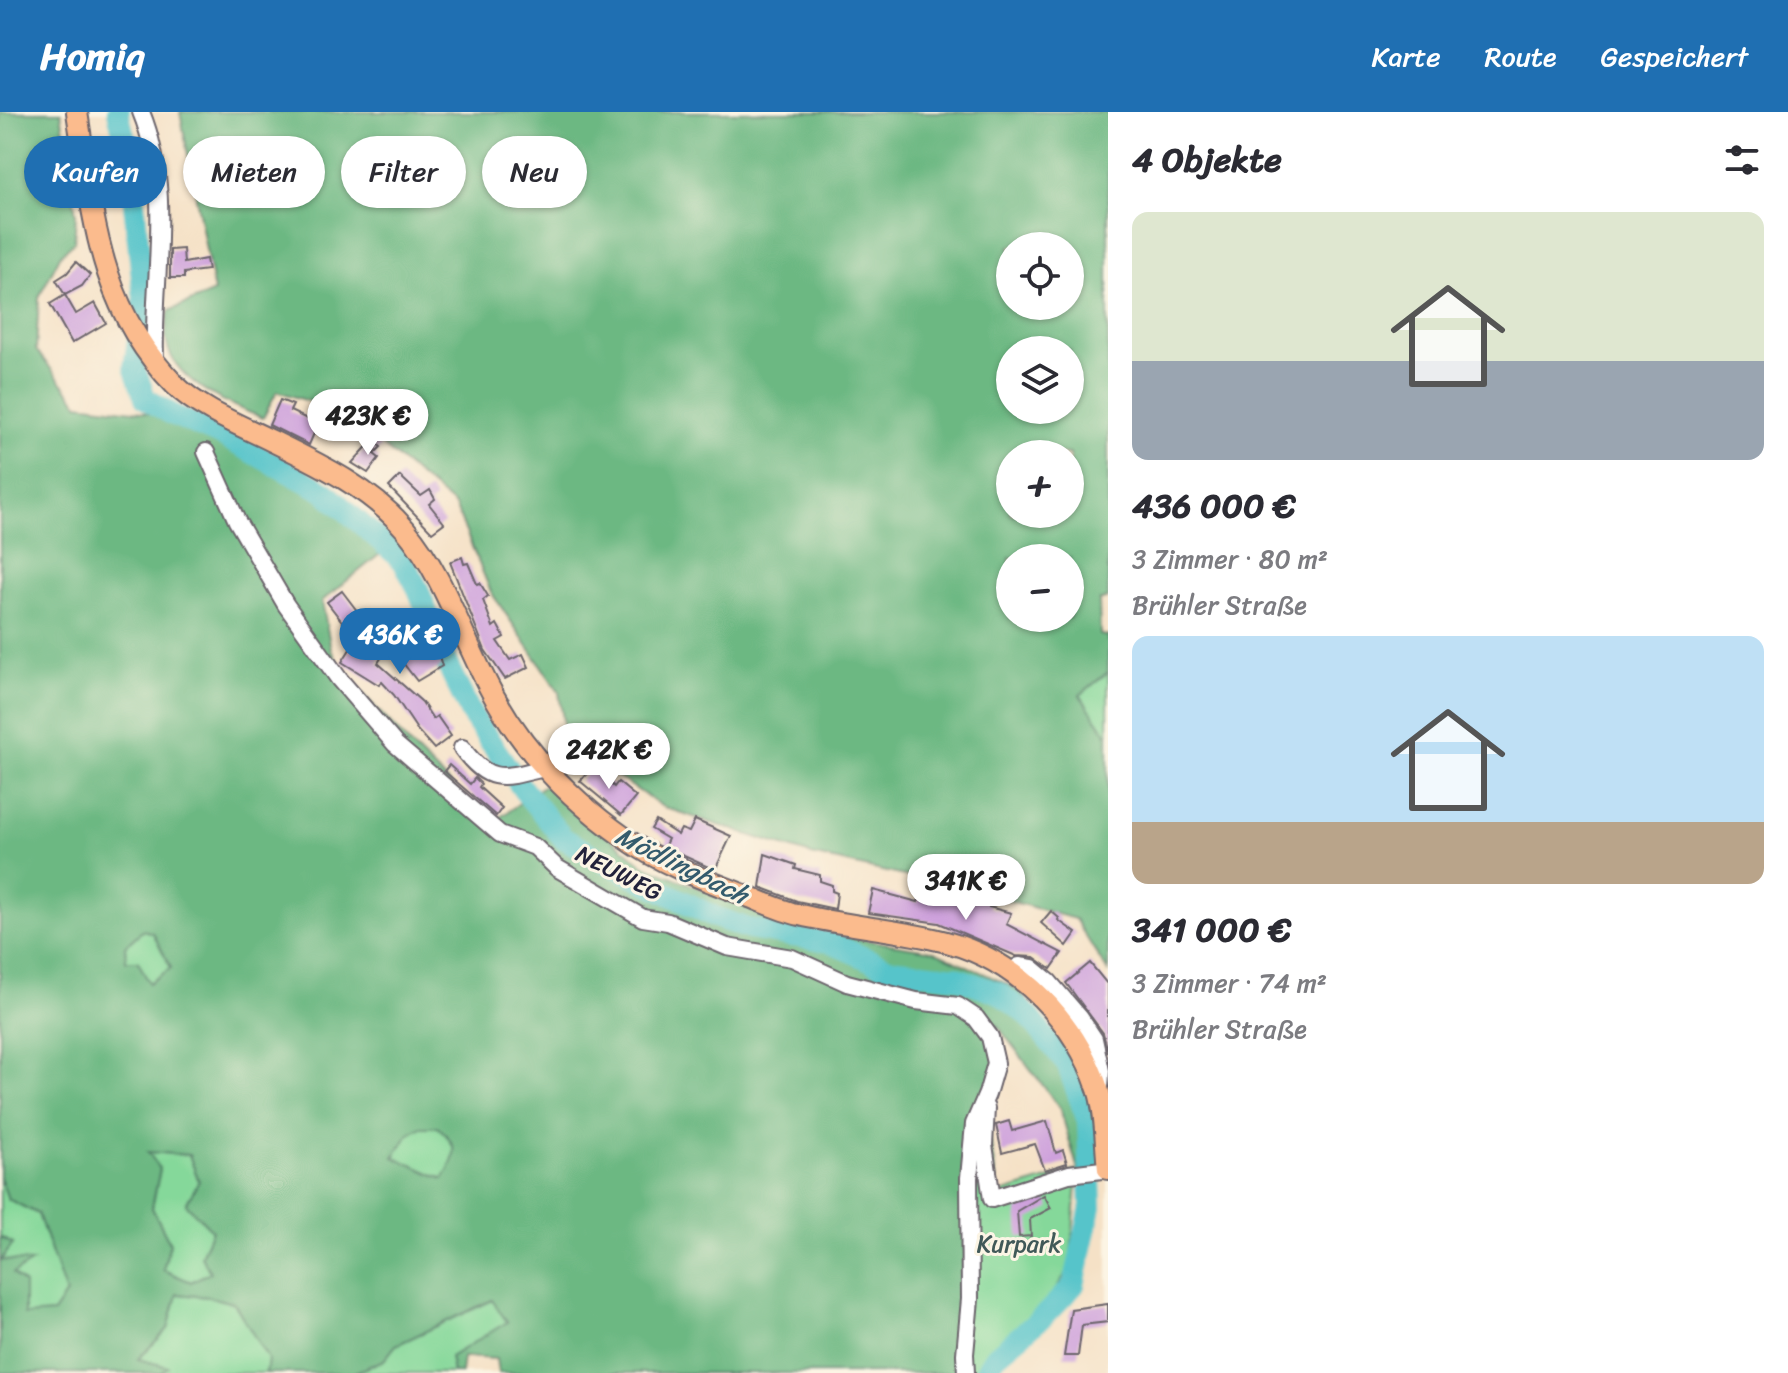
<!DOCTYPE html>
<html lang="de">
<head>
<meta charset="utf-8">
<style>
  body { margin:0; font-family:Sriracha,sans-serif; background:#f7f7f7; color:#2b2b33; height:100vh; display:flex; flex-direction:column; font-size:30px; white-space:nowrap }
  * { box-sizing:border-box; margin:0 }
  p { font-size:26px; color:#7c7c81 }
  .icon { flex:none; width:44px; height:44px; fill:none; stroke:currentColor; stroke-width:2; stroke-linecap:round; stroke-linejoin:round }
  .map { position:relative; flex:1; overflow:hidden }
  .side { display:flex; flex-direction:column; background:#fff; width:680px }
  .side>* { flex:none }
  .guide { position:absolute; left:24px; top:24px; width:760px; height:72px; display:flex; gap:16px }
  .fabs { position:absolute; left:996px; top:120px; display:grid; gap:16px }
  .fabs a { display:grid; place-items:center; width:88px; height:88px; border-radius:50%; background:#fff; box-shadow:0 2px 6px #0004; font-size:40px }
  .price { position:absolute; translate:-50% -68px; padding:0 18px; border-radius:28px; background:#fff; color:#222; font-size:26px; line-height:52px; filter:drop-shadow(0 2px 4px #0008) }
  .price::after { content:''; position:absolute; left:50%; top:48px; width:24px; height:18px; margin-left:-12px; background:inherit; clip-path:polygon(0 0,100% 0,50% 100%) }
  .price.selected { background:#1f6fb2; color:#fff }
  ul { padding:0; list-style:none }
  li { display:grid; align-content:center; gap:16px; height:424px; padding:0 24px }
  li span { display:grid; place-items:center; height:248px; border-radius:16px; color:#555 }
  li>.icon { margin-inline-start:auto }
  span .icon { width:144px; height:144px; fill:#fffc; stroke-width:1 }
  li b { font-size:34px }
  h2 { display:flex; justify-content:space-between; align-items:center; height:96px; padding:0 24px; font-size:34px }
  .chip { padding:0 28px; border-radius:36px; background:#fff; box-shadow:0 2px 6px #0004; font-size:28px; line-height:72px }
  .chip.selected { background:#1f6fb2; color:#fff }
  header { display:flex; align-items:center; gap:48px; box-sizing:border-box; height:112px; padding:0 40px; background:#1f6fb2; color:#fff }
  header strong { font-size:38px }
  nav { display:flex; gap:44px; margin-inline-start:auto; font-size:28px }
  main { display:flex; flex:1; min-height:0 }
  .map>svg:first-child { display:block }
  .green { fill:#85d89a; stroke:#547d6a; stroke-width:2 }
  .forest { fill:#6cb882; stroke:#476d5e; stroke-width:2; fill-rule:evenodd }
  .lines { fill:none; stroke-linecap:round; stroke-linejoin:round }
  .river { stroke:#56c4ca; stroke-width:22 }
  .building { fill:#cea1dc }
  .minor-casing { stroke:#6c656c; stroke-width:20 }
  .major-casing { stroke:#6c656c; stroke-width:24 }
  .minor { stroke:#fff; stroke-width:16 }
  .major { stroke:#fbbb8d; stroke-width:20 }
  .labels { text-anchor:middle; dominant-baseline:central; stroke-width:6; stroke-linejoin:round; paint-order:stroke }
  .street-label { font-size:24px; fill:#22223b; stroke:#fcf5e5 }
  .park-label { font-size:24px; fill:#405958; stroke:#fcf5e5 }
  .water-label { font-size:26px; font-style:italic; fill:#345b6d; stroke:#fcf5e5 }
</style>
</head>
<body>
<header>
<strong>Homiq</strong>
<nav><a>Karte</a><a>Route</a><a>Gespeichert</a></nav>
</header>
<main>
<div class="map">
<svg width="1108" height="1261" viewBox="0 0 1108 1261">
  <rect width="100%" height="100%" fill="#fcf5e5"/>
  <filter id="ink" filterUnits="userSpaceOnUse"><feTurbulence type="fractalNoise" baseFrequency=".0125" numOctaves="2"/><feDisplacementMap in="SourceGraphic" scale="16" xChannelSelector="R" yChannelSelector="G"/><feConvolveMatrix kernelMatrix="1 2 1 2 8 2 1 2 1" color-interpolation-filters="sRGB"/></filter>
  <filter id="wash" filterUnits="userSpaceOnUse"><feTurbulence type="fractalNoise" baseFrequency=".006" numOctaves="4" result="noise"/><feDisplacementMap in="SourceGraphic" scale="32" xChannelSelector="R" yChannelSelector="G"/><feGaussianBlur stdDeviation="1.8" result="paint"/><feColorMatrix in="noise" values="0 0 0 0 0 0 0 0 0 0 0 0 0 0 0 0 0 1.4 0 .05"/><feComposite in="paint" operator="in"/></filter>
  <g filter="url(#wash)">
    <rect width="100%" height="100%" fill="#f5e1c6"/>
    <!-- green -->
    <g class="green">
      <polygon points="1108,560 1108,624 1080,583"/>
      <polygon points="143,818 153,821 172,856 149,871 126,849 125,834"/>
      <polygon points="984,983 998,1082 1078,1058 1070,1156 1051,1185 993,1240 990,1261 962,1261 969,1000"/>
      <path d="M 421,1015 L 438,1015 C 460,1034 457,1044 444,1067 L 393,1045 L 407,1023 Z"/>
      <polygon points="147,1040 189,1043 199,1070 186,1092 212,1118 201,1144 211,1160 191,1170 163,1158 170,1131 152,1096 160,1057"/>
      <polygon points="0,1065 8,1087 38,1102 66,1182 53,1201 24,1204 24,1172 13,1162 30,1151 0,1148 13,1132 0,1125"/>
      <polygon points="177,1182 209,1185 234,1191 269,1247 266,1261 160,1261 167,1255 137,1247 168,1217"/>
      <polygon points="493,1188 508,1210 450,1245 453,1261 353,1261 384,1248 396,1233"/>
    </g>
    <!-- forest -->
    <g class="forest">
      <path d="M 0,0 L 61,0 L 76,103 L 74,130 L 61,142 L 39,185 L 36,238 L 79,292 L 197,307 L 334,381 L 395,430 L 322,489 L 331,537 L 342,559 L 411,634 L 491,712 L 544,673 L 644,753 L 797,817 L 934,839 L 1018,877 L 1055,925 L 1090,999 L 1095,1053 L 1078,1058 L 1060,996 L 997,913 C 998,954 996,969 969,1001 L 962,1261 L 498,1261 L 496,1247 L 463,1245 L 461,1261 L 453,1261 L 450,1245 L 507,1210 L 492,1188 L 396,1233 L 384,1248 L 353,1261 L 266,1261 L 268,1247 L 234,1191 L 209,1185 L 177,1182 L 168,1217 L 138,1247 L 168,1255 L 160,1261 L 0,1261 L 0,1125 L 13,1132 L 1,1148 L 32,1150 L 13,1162 L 24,1172 L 24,1203 L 53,1201 L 66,1182 L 38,1102 L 8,1087 L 0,1065 ZM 143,818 L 153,821 L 171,856 L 149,871 L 138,849 L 126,849 L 125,834 ZM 421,1015 L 438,1015 C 460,1034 457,1044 443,1067 L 394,1045 L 408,1023 ZM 148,1040 L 189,1043 L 199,1069 L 186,1092 L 212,1118 L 201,1144 L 210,1160 L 191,1170 L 163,1158 L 170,1131 L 152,1096 L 160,1057 Z"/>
      <path d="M 180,0 L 1108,0 L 1108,486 L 1099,489 L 1100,523 L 1108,524 L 1108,560 L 1080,583 L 1108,624 L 1108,860 L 1075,807 L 989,783 L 811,743 L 663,695 L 566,630 L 559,580 L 491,480 L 455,394 L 342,300 L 277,279 L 263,306 C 229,293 168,268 166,224 C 165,216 168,207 169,199 L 214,180 ZM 1010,134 L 1070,134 L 1070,194 L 1010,194 ZM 1010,238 L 1070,238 L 1070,298 L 1010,298 ZM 1010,342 L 1070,342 L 1070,402 L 1010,402 ZM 1010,446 L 1070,446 L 1070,506 L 1010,506 Z"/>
    </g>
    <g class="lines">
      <!-- river -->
      <polyline class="river" points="118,0 129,44 144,186 134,255 145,286 173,303 224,325 325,380 403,449 418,477 447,552 471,602 524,679 563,726 603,749 715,805 749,817 829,830 890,857 955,865 999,881 1028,903 1067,952 1088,1009 1091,1095 1074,1173 1043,1205 996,1244 985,1261"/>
    </g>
    <g id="blocks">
      <!-- building -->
      <g class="building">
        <polygon points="183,137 184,151 206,147 208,158 184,161 184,166 170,166 170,138"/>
        <polygon points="76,150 90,163 82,174 65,183 56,168 67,161"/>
        <polygon points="65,183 76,202 95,191 106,211 72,231 50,192"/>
        <polygon points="280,288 293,293 290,299 318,312 309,333 269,313"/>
        <polygon points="373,328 381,335 374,342 379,346 368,361 352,351"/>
        <polygon points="400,364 421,384 430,378 435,387 429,392 444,411 432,420 389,375"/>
        <polygon points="462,445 464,452 468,451 477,472 480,471 488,484 483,488 493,515 497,512 504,525 497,529 510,548 523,542 529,555 505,567 485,538 450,450"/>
        <polygon points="342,479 358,500 344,512 327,490"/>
        <polygon points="393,507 415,529 426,545 438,541 442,554 417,569 389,533 378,551 422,590 433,607 437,604 451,624 434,637 418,619 394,583 382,570 379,573 342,550 357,526 369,533"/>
        <polygon points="449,653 470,672 475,666 481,672 479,675 502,696 496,704 444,659"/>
        <polygon points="593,655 614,675 618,670 636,685 621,703 580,669"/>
        <polygon points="695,708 731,724 715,758 664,735 668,727 651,717 656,709 678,723 681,717 689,720"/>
        <polygon points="765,742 796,753 795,757 820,763 820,769 832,773 832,779 837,781 835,797 797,789 760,775"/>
        <polygon points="873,778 918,790 920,785 928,786 929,780 964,789 969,781 990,792 989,795 1011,801 1006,812 1062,841 1051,857 1034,845 1016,844 939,811 868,801"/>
        <polygon points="1051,799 1059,806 1058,808 1076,821 1067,834 1041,811"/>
        <polygon points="1090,851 1108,873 1108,940 1103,921 1066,871"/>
        <polygon points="1009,1009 1012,1019 1047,1009 1056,1041 1063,1038 1067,1051 1045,1058 1035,1032 1002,1041 996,1013"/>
        <polygon points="1044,1083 1051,1096 1030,1107 1031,1124 1019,1125 1017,1099"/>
        <polygon points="1108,1192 1108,1210 1082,1213 1078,1244 1064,1244 1071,1197"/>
      </g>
    </g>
  </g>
  <g filter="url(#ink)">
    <use href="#blocks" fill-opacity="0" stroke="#6c656c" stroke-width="2"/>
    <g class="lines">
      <defs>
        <g id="minor">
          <path d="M 141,0 C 174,80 152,166 155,248"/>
          <polyline points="206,340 237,409 286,493 339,567 395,632 500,722 535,735 557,756 643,806 668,810 727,835 792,846 847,871 916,889 958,894 976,906 990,925 996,951 987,982 974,1012 969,1066 970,1187 965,1242 966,1261"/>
          <path d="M 462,636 C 489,673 503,666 544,656"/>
          <polyline points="1011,860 1019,854 1032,856 1049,870 1080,906 1094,927 1101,959 1100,975"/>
          <polyline points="986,996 984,1033 992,1087 1069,1062 1102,1058"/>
        </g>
        <path id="major" d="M 77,0 C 93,102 98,195 175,273 C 199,297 242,314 272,329 C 319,352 370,376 405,417 C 447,467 463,530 495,586 C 527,642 572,689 625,726 C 661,752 705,768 747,784 C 765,791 782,799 800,803 C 849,815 901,817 950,831 C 1020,851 1075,909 1098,977 C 1106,1001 1105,1031 1108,1057"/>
      </defs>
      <!-- minor casing -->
      <use href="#minor" class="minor-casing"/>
      <!-- major casing -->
      <use href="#major" class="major-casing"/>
      <!-- minor -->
      <use href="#minor" class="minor"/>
      <!-- major -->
      <use href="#major" class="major"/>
    </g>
  </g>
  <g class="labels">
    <!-- street labels -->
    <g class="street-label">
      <text transform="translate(619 761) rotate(27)">NEUWEG</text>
    </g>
    <!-- park labels -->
    <g class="park-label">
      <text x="1019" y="1132">Kurpark</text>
    </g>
    <!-- water labels -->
    <g class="water-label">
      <text transform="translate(682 753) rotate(26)">Mödlingbach</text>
    </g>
  </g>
</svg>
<div class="fabs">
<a><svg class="icon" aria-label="locate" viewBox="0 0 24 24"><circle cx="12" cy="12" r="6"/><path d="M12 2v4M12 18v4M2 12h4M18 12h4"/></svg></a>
<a><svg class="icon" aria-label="layers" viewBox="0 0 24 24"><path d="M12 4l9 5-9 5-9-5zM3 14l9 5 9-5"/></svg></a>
<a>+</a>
<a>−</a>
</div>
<b class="price" style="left:368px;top:345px">423K €</b>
<b class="price selected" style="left:400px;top:564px">436K €</b>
<b class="price" style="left:609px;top:679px">242K €</b>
<b class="price" style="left:966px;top:810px">341K €</b>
<div class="guide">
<a class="chip selected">Kaufen</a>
<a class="chip">Mieten</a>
<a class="chip">Filter</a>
<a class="chip">Neu</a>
</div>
</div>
<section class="side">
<h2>4 Objekte<svg class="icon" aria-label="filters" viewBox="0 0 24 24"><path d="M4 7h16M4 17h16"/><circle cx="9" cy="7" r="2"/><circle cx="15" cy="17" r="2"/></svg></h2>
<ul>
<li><span style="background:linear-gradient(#dfe7d0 60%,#9aa5b1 0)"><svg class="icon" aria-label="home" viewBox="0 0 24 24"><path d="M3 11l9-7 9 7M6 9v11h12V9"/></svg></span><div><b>436 000 €</b><p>3 Zimmer · 80 m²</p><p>Brühler Straße</p></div></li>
<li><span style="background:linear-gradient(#bfe0f5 75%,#b9a48a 0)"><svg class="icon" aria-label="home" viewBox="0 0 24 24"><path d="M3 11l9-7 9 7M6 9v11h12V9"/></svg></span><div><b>341 000 €</b><p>3 Zimmer · 74 m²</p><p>Brühler Straße</p></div></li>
</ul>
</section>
</main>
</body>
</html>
